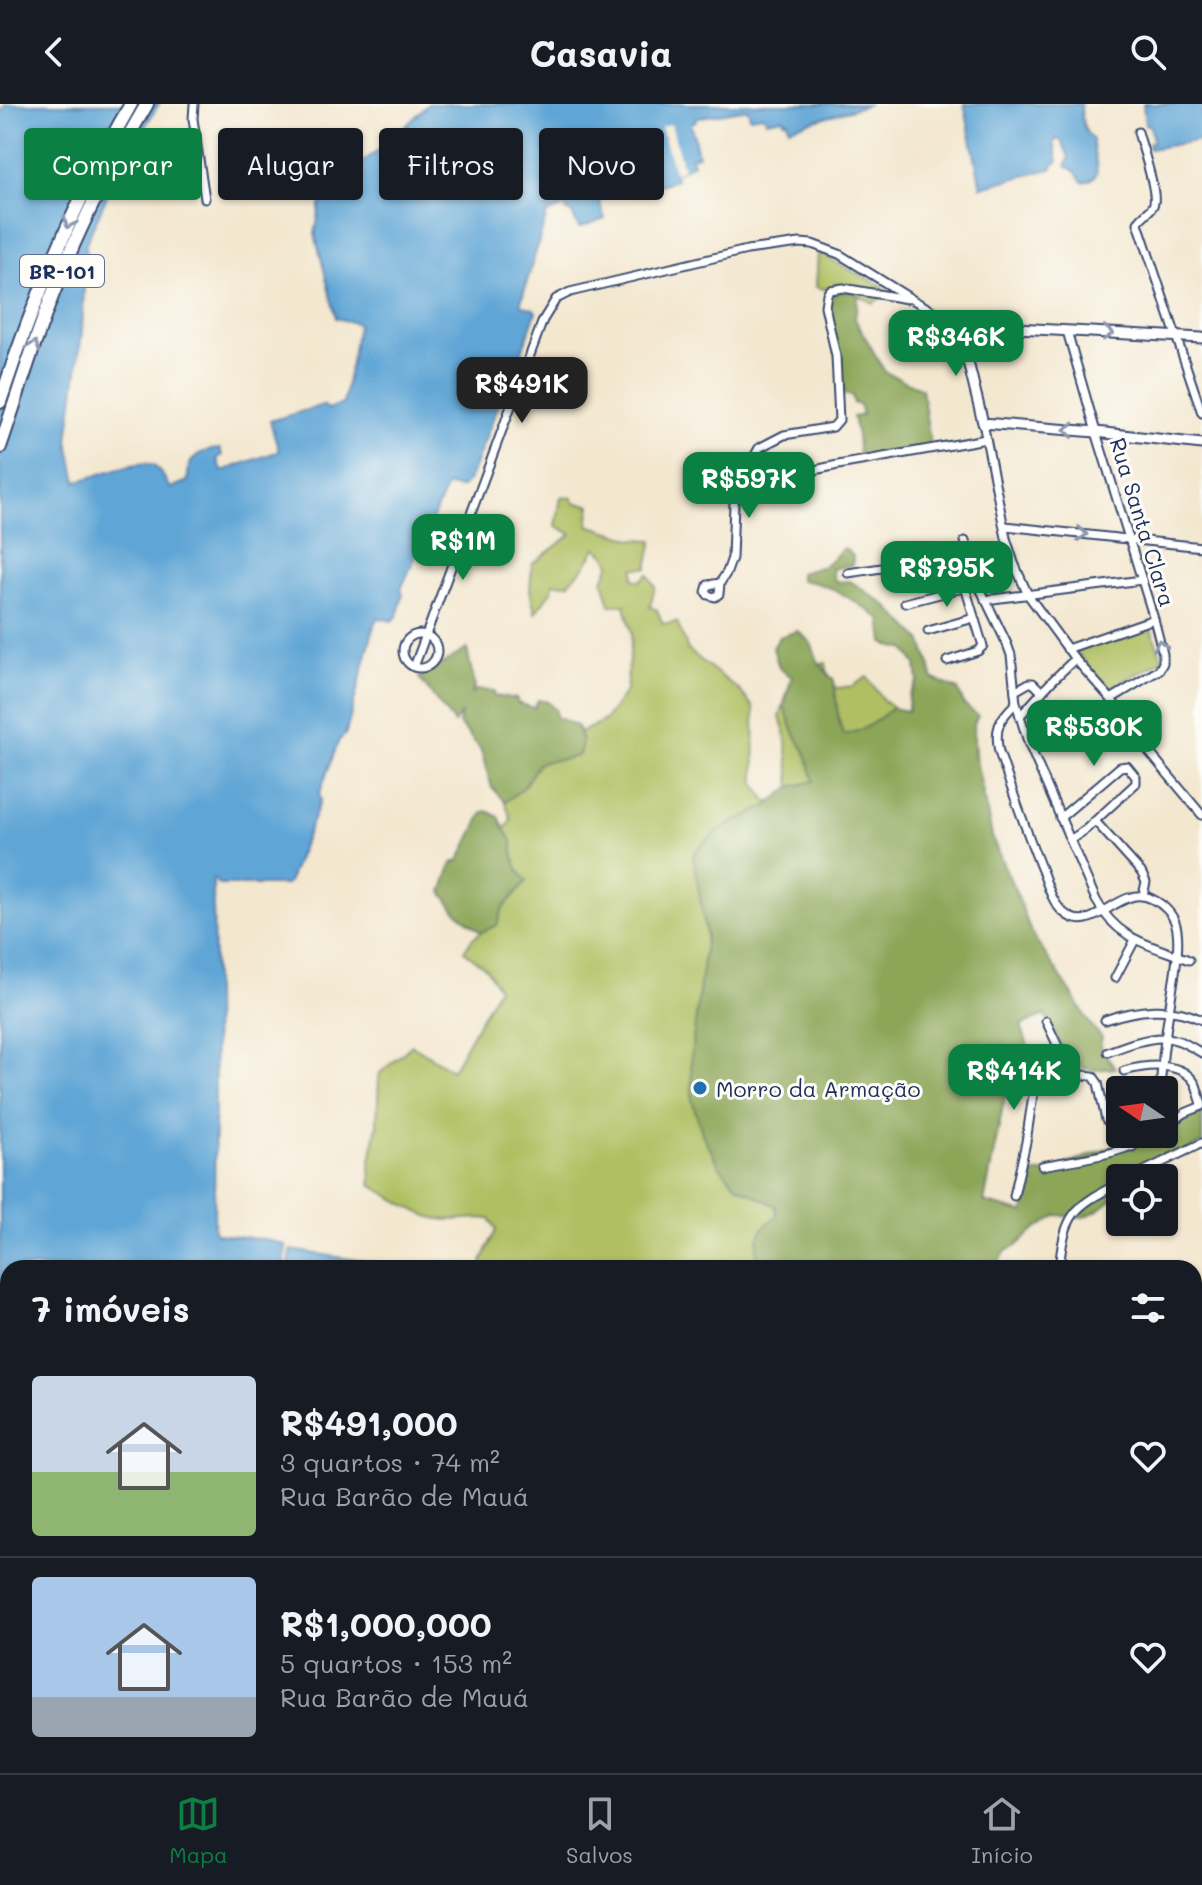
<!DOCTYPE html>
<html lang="pt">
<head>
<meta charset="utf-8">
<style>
  body { margin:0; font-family:Mali,sans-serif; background:#242831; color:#f1f3f6; height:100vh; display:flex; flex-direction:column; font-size:30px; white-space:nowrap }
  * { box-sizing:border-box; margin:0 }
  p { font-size:26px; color:#9ea1a6 }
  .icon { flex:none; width:44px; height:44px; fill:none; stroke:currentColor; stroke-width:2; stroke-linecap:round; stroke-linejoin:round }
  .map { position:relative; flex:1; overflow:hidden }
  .details { position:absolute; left:0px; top:1156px; width:1202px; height:514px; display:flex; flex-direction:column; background:#171b24; border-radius:24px 24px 0 0; box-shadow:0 2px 6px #0004 }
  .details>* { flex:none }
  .guide { position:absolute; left:24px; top:24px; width:800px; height:72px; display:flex; gap:16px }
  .needle { width:52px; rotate:283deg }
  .tools { position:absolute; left:1106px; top:972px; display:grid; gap:16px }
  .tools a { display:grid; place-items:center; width:72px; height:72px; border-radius:8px; background:#171b24; box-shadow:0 2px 6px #0004; font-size:40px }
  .price { position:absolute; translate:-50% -68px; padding:0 18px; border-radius:16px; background:#0b8043; color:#fff; font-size:26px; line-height:52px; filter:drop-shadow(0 2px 4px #0008) }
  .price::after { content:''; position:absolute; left:50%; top:48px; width:24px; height:18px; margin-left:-12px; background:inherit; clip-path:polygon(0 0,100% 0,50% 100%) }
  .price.on { background:#222; color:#fff }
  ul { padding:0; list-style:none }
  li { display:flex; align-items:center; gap:24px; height:200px; padding:0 32px }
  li+li { border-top:2px solid #363941 }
  li span { display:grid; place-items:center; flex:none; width:224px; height:160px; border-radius:8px; color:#555 }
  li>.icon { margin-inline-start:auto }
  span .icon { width:96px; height:96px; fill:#fffc; stroke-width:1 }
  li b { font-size:34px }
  h2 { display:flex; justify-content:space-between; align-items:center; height:96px; padding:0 32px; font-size:34px }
  .tag { padding:0 28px; border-radius:8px; background:#171b24; box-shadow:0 2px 6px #0004; font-size:28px; line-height:72px }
  .tag.on { background:#0b8043; color:#fff }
  header { display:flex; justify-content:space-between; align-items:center; height:104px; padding:0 32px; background:#171b24; font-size:36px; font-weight:700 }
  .menu { display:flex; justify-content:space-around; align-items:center; height:112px; border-top:2px solid #363941; background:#171b24; font-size:22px; color:#9ea1a6 }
  .menu a { display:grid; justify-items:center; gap:4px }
  .menu .on { color:#0b8043 }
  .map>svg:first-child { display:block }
  .green { fill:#b0bf62; stroke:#667760; stroke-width:2 }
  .forest { fill:#8ca658; stroke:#546a5b; stroke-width:2 }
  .water { fill:#5fa5d5; stroke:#3d6a9a; stroke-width:2 }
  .pier { fill:#f3e7cf }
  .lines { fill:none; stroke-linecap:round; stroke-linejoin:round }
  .street-casing { stroke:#3b4b6f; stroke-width:11 }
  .secondary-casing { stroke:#3b4b6f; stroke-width:13 }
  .highway-casing { stroke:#3b4b6f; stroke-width:16 }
  .street { stroke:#fff; stroke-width:7 }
  .secondary { stroke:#fff; stroke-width:9 }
  .highway { stroke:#fff; stroke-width:12 }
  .oneway { stroke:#8d97ae }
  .poi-dot { fill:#1f6fb2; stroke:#fdfcf7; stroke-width:3 }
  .labels { text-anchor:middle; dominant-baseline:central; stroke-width:6; stroke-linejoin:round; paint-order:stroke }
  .shield { fill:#fdfcf7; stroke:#5f6c8c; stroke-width:2 }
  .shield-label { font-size:20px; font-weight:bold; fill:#1b2f5e }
  .street-label { font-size:22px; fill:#1b2f5e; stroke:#fdfcf7 }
  .poi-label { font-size:22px; fill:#1b2f5e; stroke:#fdfcf7; text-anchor:start }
</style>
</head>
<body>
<header><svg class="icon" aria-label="back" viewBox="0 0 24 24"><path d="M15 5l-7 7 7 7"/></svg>Casavia<svg class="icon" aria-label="search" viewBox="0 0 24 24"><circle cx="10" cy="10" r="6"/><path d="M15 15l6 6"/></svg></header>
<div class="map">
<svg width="1202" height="1669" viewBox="0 0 1202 1669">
  <rect width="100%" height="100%" fill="#fdfcf7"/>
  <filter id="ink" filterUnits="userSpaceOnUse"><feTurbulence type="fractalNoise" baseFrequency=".0125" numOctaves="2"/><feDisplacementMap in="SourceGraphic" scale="16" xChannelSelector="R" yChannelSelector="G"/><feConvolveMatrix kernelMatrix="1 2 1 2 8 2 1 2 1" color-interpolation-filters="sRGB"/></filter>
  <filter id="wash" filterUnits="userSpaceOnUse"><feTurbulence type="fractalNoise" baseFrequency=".006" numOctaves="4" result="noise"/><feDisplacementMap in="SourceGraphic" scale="32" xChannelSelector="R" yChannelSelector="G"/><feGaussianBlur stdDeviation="1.8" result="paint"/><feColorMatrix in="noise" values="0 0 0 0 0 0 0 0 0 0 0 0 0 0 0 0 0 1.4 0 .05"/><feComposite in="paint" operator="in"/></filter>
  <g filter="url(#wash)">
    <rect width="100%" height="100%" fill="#f3e7cf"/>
    <!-- green -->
    <g class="green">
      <polygon points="818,148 852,167 881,181 888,189 873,199 837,181 828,186 816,183"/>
      <path d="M 561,393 L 572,394 L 575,399 L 591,401 L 588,421 L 633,435 L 653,436 L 647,464 L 634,464 L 633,475 L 640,477 L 648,470 L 655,483 L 650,503 L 657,506 L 663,520 L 677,518 L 688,546 L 740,587 L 754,604 L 755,679 L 768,699 L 779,694 L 791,682 L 785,629 L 780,613 L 792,573 L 809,560 L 826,559 L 830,585 L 853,582 L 867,573 L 884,597 L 899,609 L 908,607 L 909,592 L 918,577 L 916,560 L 905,545 L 894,543 L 884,539 L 921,536 L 930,561 L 932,574 L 958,586 L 964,601 L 978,612 L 973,621 L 975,652 L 993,737 L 1018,793 L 1031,829 L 1074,893 L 1091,922 L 1102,933 L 1100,942 L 1115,964 L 1095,966 L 1072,962 L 1045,911 L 1021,921 L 1034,961 L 1011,960 L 984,1098 L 1006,1118 L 1002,1150 L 994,1164 L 540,1164 L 534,1158 L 523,1162 L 522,1164 L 484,1164 L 482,1157 L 496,1126 L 490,1115 C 472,1112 457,1118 439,1115 C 422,1113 388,1091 371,1081 L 370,1058 L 377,1021 L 379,970 L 412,941 L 452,966 L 498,884 L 486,864 L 464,847 L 472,835 L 481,828 L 496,742 L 511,715 L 498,680 L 572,633 L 605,616 L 626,587 L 632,529 L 625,501 L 610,501 L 603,476 L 610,459 L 604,450 L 596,444 L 585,462 L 568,480 L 553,479 L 552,486 L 535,509 L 530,486 L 532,460 L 572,430 L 556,422 Z"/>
      <polygon points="1149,520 1163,556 1108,585 1076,547"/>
    </g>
    <!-- forest -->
    <g class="forest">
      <path d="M 838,188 L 854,188 L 858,192 L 855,215 L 885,268 L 922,285 L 931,345 L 859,357 L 857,332 L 853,313 L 862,311 L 859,300 L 854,300 L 852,291 L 844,291 C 842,258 824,226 829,193 Z"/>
      <path d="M 844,444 L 853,452 L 852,461 L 832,465 L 835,478 L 850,477 L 886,501 L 921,536 L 930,561 L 932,574 L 958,586 L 964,601 L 978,612 L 973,621 L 975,652 L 993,737 L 1018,793 L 1031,829 L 1074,893 L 1091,922 L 1102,933 L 1100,942 L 1115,964 L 1095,966 L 1072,962 L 1045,911 L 1021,921 L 1034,961 L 1011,960 L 984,1098 L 1024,1109 L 1032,1070 L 1053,1066 L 1145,1030 L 1164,1030 L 1164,1023 L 1202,1009 L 1202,1039 L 1157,1060 L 1140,1074 L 1120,1074 L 1120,1089 L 1100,1105 L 1085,1113 L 1057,1111 L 1032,1128 L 1015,1143 L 1007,1146 L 994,1164 L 758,1164 C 755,1139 755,1127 777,1112 L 776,1102 L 737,1082 L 720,1063 L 703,1032 L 692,996 L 691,953 L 706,831 L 693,751 L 700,742 L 723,723 L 765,703 L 791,683 L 814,677 L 806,650 L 794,629 L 784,602 L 792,573 L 779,564 L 773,544 L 779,533 L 798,527 L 811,539 L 819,559 L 834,577 L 838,612 L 843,631 C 864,627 877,617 892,604 L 908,607 L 909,592 L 918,577 L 916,560 L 905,545 L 894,543 L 884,539 L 881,515 C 858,500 828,476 800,477 L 800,469 L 824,462 Z"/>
      <path d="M 467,545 L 475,583 L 471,590 L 475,586 L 494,587 L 494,592 L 517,595 L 517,599 L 534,604 L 538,596 L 547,597 L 556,607 L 556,613 L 577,622 L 582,638 L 579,651 C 566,657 552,655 539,659 L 523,684 L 505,698 L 492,684 L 480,644 L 459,620 L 461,609 L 454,619 L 419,574 Z"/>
      <polygon points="487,707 499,713 505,726 512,737 514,754 519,767 527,777 503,804 497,821 481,828 458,809 442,788 452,759 459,757 483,708"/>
    </g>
    <!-- water -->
    <g class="water">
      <path d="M 6,0 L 159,0 L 120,63 L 86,139 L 82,228 L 68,336 L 77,378 C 92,373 137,356 149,360 C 159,362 165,376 170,384 L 188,377 C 186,354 199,346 220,345 L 222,351 L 217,355 L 222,367 L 279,347 L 270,317 L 323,301 L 328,305 L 343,300 L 358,220 L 336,214 L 315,130 L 321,97 L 328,85 L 395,33 L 428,0 L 869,0 L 789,24 L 787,16 L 784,17 L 783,14 L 766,17 L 764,11 L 750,13 L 748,5 L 695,14 L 696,17 L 691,19 L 698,51 L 691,53 L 693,60 L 675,70 L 676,76 L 654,83 L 653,81 L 647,83 L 643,71 L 615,82 L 616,87 L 599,96 L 605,115 L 579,124 L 571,108 L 567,107 L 565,102 L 547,110 L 521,198 L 522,201 L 534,205 L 536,208 L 509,284 L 501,294 L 470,375 L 461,384 L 447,382 L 401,485 L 403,491 L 397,513 L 392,517 L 378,514 L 376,515 L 347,625 L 345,631 L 339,636 L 319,691 L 321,695 L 288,779 L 286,781 L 220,781 L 217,779 L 215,775 L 213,776 L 215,994 L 214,1127 L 217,1130 L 263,1135 L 286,1141 L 285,1164 L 8,1164 L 8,1662 L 748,1662 L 764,1669 L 0,1669 L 0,8 Z"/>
      <path d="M 964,0 L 1081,0 C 1081,12 1082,28 1093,35 C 1091,52 1108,75 1083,78 L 1074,66 L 1066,62 L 1069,53 L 1062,37 L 1057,35 L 1054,38 L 1058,57 L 1052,62 L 1051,65 L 981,83 Z"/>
      <polygon points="1143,0 1202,0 1202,36 1149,45 1148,39 1153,37 1150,21 1145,21"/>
      <polygon points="291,1146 410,1164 289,1164"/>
      <polygon points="1194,1342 1202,1343 1202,1669 1151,1669 1120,1662 1194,1662"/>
      <polygon points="922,1662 1006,1662 1035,1669 897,1669"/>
    </g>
    <!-- pier -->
    <polygon class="pier" points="671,20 683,65 675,70 661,23"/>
  </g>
  <g filter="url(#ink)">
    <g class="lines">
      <defs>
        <g id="street">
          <polyline points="194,0 193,15 205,95"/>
          <path d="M 1138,28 C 1142,43 1157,86 1154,99 C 1152,108 1141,111 1138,119 L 1202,309"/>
          <polyline points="1067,227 1096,328 1154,515 1163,550 1163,559 1159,566 1111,595"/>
          <polyline points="983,319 1006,434 1014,459 1028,491 1075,555 1111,595 1150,649 1202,711"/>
          <polyline points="739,382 838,361 986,335"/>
          <polyline points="1005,422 1202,443"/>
          <path d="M 965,437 L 978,480 L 1007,540 L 1011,551 L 1016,599 L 1028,638 L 1096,796 C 1118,837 1151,841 1189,856"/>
          <polyline points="848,469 969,451"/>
          <polyline points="720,479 719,490 715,493 708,491 706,488 708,481 720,479 727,468 732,454 734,399 744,371 759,344 784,331 833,323 839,316 836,252 825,202 827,190 830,186 843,184 907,195"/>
          <polyline points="985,496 1142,476"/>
          <polyline points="905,499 978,480"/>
          <polyline points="928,527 974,514"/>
          <circle cx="420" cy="547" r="17"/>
          <polyline points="1067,545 1154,515"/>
          <polyline points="947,557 978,547 983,542 965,483"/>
          <polyline points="414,563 543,216 556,195 570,188 747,146 800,139 812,140 839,150 913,196 959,221"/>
          <polyline points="1015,587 1029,579 1033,579 1042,588"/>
          <path d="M 1016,599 C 999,615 994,625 999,648 C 1013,689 1027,730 1043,769 C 1048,782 1052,798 1063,808 C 1093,836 1119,778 1152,795 C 1163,800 1173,810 1176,821 C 1181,841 1174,874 1171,895 C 1166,925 1162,956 1160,986"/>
          <polyline points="1020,612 1053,576 1075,555"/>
          <polyline points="1060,714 1120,663 1127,662 1136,673 1136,679 1133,682 1085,726 1070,736"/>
          <polyline points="1095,717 1141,768 1146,778 1143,791"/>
          <polyline points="1115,874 1135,836"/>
          <path d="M 1105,916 C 1136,905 1172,901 1202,916"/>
          <polyline points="1046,917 1071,970 1093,972 1098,979 1106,1016 1112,1020 1120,1020"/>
          <path d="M 1108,948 C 1124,942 1147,933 1165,934 C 1178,934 1191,943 1202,949"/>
          <polyline points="1019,961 1034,965 1034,984"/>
          <path d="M 1124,967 C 1146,961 1183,956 1196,981 C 1198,987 1200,994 1202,1000"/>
          <polyline points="1164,1024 1185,1009 1202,1002"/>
          <polyline points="1128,1030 1132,1043"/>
          <path d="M 1042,1062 C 1081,1054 1121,1052 1155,1030"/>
          <polyline points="1130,1074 1202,1039"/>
          <polyline points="1014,1092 1026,1038 1034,984 1055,978 1071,970"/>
          <path d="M 1059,1164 C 1065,1110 1072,1103 1120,1079"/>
        </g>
        <polyline id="secondary" points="1202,234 959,221 983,319 1096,328 1202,340"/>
        <g id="highway">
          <path d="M 0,298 C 34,194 76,94 131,0"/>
          <path d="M 0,343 C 21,281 40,218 66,158 C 89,103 117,51 147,0"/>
        </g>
      </defs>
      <!-- street casing -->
      <use href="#street" class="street-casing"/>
      <!-- secondary casing -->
      <use href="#secondary" class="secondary-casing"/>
      <!-- highway casing -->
      <use href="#highway" class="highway-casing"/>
      <!-- street -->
      <use href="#street" class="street"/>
      <!-- secondary -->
      <use href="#secondary" class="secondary"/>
      <!-- highway -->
      <use href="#highway" class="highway"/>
    </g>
    <!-- one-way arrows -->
    <defs><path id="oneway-chevron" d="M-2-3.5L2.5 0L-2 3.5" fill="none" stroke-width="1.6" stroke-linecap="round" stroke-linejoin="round" transform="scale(2)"/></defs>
    <g class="oneway">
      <use href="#oneway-chevron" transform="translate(69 119) rotate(115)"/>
      <use href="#oneway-chevron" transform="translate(1108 229) rotate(3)"/>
      <use href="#oneway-chevron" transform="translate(34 242) rotate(-71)"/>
      <use href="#oneway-chevron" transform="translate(1069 326) rotate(-176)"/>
      <use href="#oneway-chevron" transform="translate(1082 430) rotate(6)"/>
      <use href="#oneway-chevron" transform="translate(1160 541) rotate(-102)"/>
    </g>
  </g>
  <!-- markers -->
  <circle class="poi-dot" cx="700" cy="984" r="8"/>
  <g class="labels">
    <!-- shield labels -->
    <rect class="shield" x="20" y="151" width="84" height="32" rx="6"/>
    <g class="shield-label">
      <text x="62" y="167">BR-101</text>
    </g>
    <!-- street labels -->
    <g class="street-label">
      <text transform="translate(1143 418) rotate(73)">Rua Santa Clara</text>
    </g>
    <!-- poi labels -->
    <g class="poi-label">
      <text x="716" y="984">Morro da Armação</text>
    </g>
  </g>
</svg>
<div class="tools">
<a><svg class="needle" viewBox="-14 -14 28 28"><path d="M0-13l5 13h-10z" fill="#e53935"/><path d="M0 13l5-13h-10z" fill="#9ea1a6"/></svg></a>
<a><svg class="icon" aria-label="locate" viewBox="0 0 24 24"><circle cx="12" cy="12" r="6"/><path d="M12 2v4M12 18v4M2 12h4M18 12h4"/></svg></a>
</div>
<b class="price" style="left:956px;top:274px">R$346K</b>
<b class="price on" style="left:522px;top:321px">R$491K</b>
<b class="price" style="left:749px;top:416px">R$597K</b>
<b class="price" style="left:463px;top:478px">R$1M</b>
<b class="price" style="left:947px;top:505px">R$795K</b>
<b class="price" style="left:1094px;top:664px">R$530K</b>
<b class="price" style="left:1014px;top:1008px">R$414K</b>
<div class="guide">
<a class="tag on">Comprar</a>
<a class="tag">Alugar</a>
<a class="tag">Filtros</a>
<a class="tag">Novo</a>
</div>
<section class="details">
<h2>7 imóveis<svg class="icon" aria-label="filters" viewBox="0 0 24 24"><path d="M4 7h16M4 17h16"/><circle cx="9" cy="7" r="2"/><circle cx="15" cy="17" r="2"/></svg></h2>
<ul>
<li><span style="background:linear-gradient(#c9d6e8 60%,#8fb573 0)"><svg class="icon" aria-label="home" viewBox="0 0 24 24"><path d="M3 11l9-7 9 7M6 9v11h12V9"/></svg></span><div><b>R$491,000</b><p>3 quartos · 74 m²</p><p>Rua Barão de Mauá</p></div><svg class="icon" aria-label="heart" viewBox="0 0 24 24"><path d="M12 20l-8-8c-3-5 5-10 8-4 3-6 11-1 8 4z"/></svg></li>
<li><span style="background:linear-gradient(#a9c7e8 75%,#9aa5b1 0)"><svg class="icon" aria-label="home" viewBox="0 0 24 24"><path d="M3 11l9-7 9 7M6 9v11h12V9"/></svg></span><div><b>R$1,000,000</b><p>5 quartos · 153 m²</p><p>Rua Barão de Mauá</p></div><svg class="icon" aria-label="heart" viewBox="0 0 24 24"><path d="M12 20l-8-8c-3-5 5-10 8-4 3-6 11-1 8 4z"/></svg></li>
</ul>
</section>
</div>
<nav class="menu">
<a class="on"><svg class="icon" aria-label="map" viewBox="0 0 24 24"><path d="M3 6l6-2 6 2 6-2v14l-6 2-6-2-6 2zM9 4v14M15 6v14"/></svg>Mapa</a>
<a><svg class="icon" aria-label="saved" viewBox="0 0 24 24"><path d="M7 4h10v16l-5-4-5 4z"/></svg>Salvos</a>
<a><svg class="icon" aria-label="home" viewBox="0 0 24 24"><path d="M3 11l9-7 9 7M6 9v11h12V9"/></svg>Início</a>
</nav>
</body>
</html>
